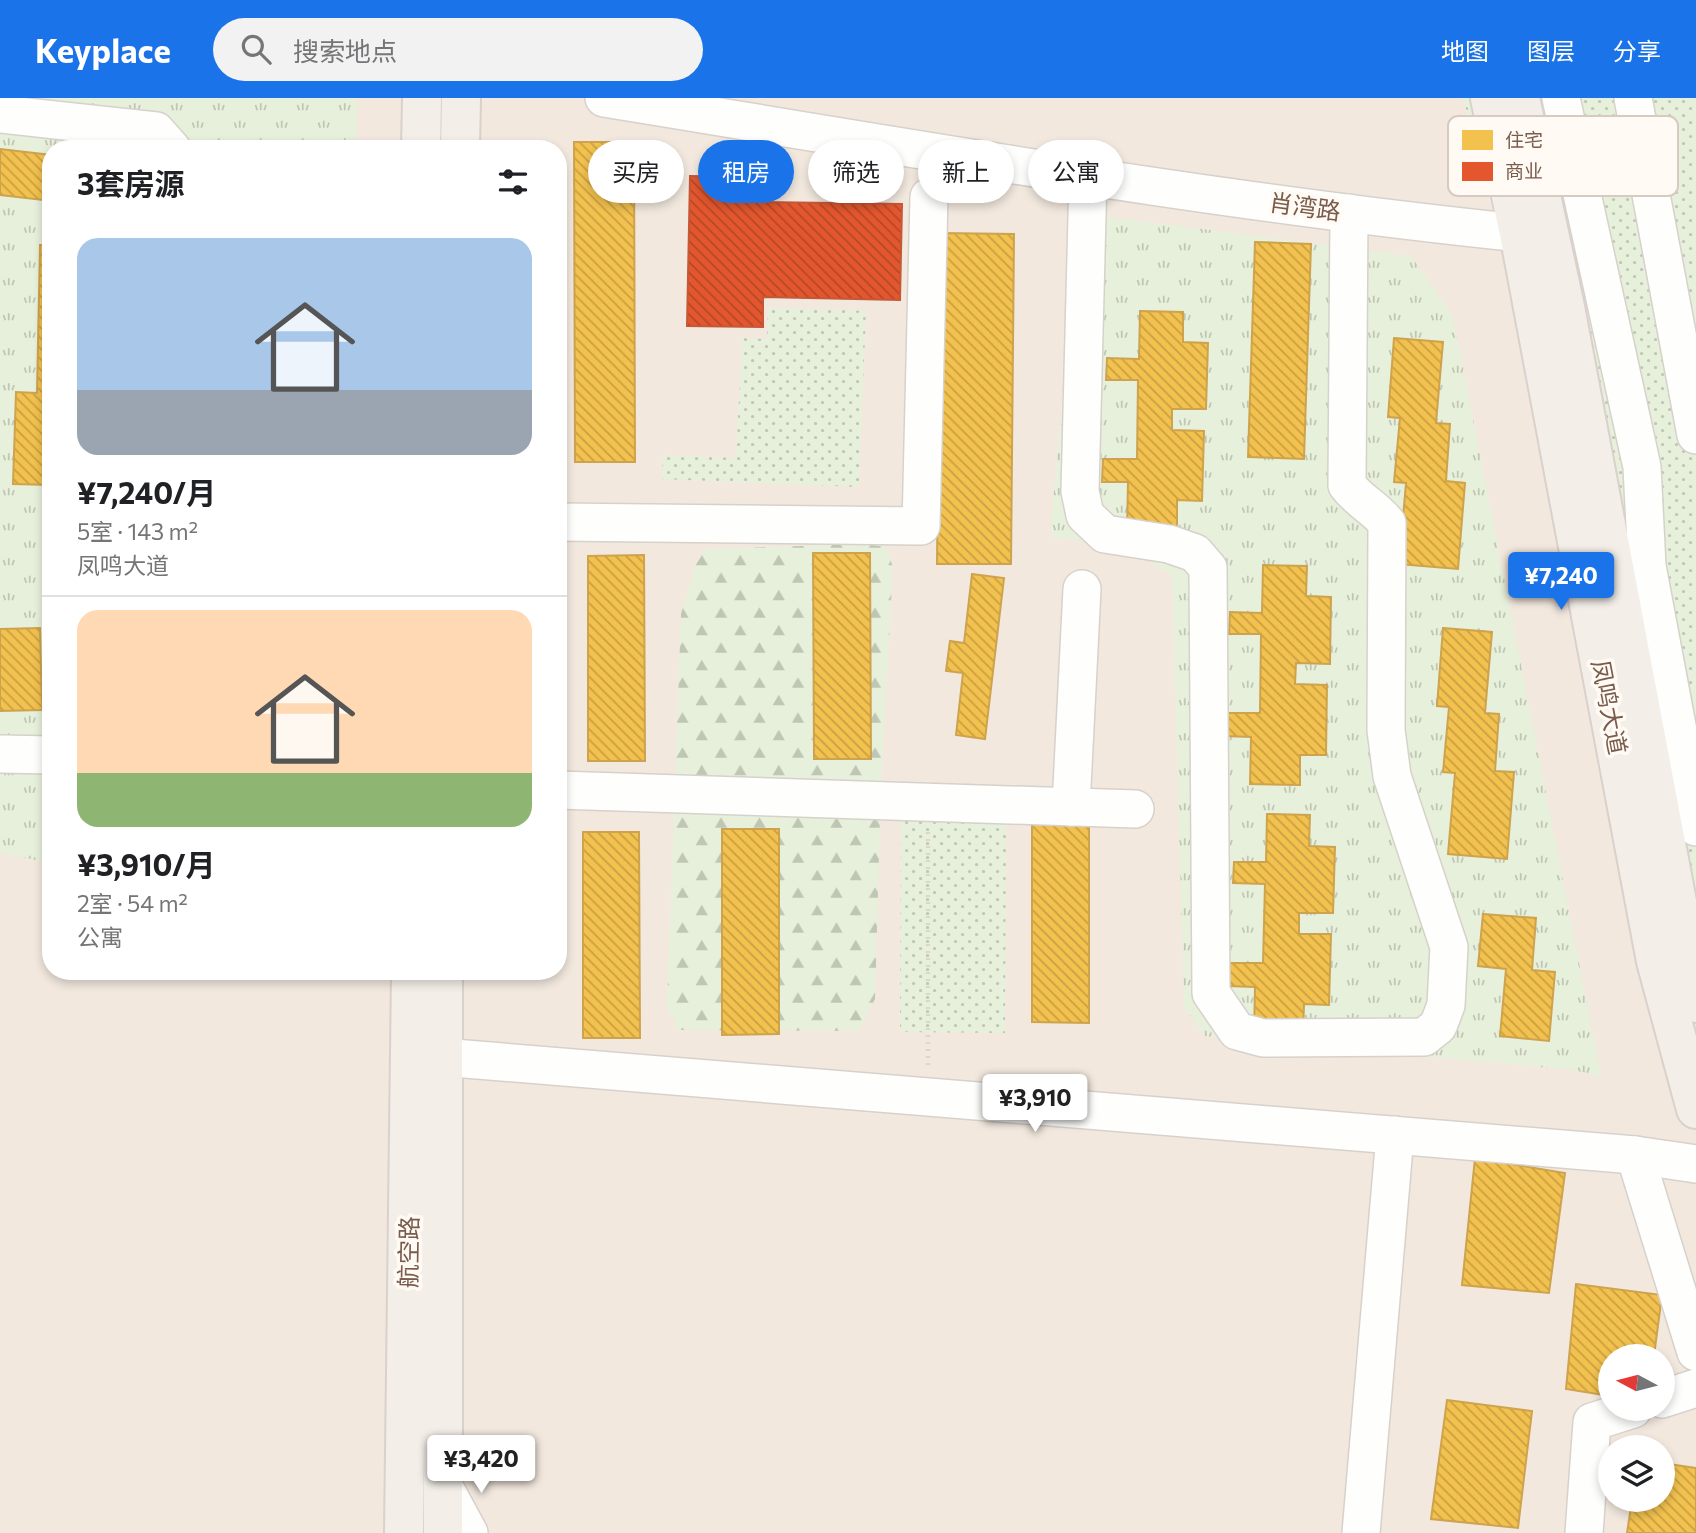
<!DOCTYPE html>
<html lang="zh">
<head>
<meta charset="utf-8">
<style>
  body { margin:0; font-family:Commissioner,"Noto Sans SC",sans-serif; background:#f2f2f2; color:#202124; height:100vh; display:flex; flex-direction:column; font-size:26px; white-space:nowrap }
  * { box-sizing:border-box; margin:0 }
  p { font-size:23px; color:#757577 }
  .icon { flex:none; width:38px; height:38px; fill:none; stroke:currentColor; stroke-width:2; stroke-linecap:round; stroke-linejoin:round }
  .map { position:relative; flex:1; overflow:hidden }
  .side { position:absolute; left:42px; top:42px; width:525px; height:840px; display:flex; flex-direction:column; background:#fff; border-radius:28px; box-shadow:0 4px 10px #0003 }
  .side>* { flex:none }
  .banner { position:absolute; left:588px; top:42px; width:665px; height:63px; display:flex; gap:14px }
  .needle { width:46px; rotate:277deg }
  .tools { position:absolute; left:1598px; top:1246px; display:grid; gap:14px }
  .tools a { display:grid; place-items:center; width:77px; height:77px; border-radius:50%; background:#fff; box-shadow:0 4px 10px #0003; font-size:35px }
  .price { position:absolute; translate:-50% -60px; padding:0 16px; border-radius:7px; background:#fff; color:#222; font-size:23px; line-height:46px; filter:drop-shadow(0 2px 4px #0008) }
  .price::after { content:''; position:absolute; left:50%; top:42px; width:21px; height:16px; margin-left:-10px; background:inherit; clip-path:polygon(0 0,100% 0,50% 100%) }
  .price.current { background:#1a73e8; color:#fff }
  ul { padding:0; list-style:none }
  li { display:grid; align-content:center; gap:14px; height:371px; padding:0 35px }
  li+li { border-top:2px solid #e0e0e0 }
  li span { display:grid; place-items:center; height:217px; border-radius:21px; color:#555 }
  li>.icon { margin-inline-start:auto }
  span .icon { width:126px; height:126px; fill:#fffc; stroke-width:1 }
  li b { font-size:30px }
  h2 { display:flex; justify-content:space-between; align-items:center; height:84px; padding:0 35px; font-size:30px }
  .pill { padding:0 24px; border-radius:32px; background:#fff; box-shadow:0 4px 10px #0003; font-size:24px; line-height:63px }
  .pill.current { background:#1a73e8; color:#fff }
  header { display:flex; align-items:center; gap:42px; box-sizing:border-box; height:98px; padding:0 35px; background:#1a73e8; color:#fff }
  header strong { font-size:33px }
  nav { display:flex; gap:38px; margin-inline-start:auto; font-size:24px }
  .search { width:490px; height:63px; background:#f2f2f2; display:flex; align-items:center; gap:18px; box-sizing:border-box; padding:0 24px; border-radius:38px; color:#757577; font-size:26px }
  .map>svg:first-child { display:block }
  .residential { fill:#f2e8de; fill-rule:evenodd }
  .grass { fill:url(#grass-tufts) }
  .forest { fill:url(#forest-firs) }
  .park { fill:url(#park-dots) }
  .homes { fill:url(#homes-back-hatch); stroke:#cea34e; stroke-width:2 }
  .shops { fill:url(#shops-back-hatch); stroke:#c45837; stroke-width:2 }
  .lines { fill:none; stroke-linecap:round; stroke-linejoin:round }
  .minor-casing { stroke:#d7d1cb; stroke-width:40 }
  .major-casing { stroke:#dad1cc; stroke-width:42 }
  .path { stroke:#dcd5d0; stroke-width:4.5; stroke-dasharray:2 5; stroke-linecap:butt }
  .minor { stroke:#fefefd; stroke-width:37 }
  .major { stroke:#f3eee8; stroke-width:38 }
  .labels { text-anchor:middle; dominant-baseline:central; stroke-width:7; stroke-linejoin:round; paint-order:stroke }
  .street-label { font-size:24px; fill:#7a5c4d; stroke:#fffaf3 }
  .key { fill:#fffaf3; stroke:#d7cbc1; stroke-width:2 }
  .key-label { font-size:19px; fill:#7a5c4d }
</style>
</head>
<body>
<header>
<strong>Keyplace</strong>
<div class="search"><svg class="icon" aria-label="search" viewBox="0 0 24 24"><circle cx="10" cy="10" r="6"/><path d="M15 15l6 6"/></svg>搜索地点</div>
<nav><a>地图</a><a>图层</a><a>分享</a></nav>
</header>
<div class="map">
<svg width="1696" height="1435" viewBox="0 0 1696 1435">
  <defs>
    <pattern id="grass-tufts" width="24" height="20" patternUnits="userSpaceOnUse" patternTransform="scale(1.75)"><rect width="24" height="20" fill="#e7f0db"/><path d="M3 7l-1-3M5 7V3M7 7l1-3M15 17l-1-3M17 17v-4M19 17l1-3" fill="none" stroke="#c0c6b4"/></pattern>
    <pattern id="forest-firs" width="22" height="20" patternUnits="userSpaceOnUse" patternTransform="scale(1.75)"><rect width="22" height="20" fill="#e7f0db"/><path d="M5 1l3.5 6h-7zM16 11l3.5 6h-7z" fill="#c0c6b4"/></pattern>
    <pattern id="park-dots" width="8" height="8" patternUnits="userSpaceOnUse" patternTransform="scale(1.75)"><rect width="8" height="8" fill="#e7f0db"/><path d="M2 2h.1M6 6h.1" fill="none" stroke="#c0c6b4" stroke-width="1.8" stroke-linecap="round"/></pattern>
    <pattern id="homes-back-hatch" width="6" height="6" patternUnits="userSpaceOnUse" patternTransform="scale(1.75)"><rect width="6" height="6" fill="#f2c14e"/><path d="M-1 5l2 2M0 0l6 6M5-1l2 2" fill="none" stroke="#c9a043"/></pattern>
    <pattern id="shops-back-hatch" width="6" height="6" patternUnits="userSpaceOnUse" patternTransform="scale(1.75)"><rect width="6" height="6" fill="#e4572e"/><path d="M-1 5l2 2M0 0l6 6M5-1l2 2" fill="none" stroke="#b44828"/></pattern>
  </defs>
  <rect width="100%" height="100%" fill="#f9f5f0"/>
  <!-- residential -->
  <path class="residential" d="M 0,0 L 1463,0 L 1696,884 L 1696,1435 L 0,1435 ZM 51,51 L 558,51 L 558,873 L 51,873 ZM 1610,1258 L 1662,1258 L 1662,1311 L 1610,1311 ZM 1610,1349 L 1662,1349 L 1662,1402 L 1610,1402 Z"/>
  <!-- grass -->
  <g class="grass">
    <polygon points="0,0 357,0 356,51 51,51 51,765 0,755"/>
    <polygon points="1078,115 1411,158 1453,218 1601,978 1573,972 1205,938 1184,909 1172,477 1122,448 1050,439"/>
  </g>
  <!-- forest -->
  <polygon class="forest" points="865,446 886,449 893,469 881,687 875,901 858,933 679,932 667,909 681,516 696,466 706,451"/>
  <!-- park -->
  <g class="park">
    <polygon points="1463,0 1696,0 1696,884 1489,92"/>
    <polygon points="768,209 866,213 859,389 662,381 663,357 736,360 742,240 767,241"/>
    <polygon points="901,719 1006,721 1005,935 900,934"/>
  </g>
  <!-- homes -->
  <g class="homes">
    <polygon points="574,44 634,44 635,364 575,364"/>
    <polygon points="0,51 51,57 51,103 0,97"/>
    <polygon points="940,135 1014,136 1011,466 937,466"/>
    <polygon points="1255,144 1311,146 1304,361 1248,359"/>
    <polygon points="40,147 51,147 51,387 13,386 16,294 37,295"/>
    <polygon points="1140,213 1183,214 1183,244 1208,245 1206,311 1172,311 1172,332 1204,333 1202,403 1177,402 1177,433 1127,432 1128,384 1102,384 1103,361 1137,361 1138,282 1106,282 1107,260 1139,261"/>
    <polygon points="1394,240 1443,244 1436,325 1450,326 1446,383 1465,385 1458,471 1399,466 1406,385 1394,384 1400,320 1388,319"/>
    <polygon points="813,455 870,455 871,661 814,661"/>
    <polygon points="644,457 645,663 588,663 588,458"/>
    <polygon points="1263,467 1307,468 1306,498 1331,499 1330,566 1296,565 1295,586 1327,587 1326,657 1300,657 1300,687 1250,686 1251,639 1225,638 1226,615 1260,615 1261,536 1229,536 1230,514 1262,515"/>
    <polygon points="972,476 1004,480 985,641 956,637 963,575 946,573 950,543 964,545"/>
    <polygon points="40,530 42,612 0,613 0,531"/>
    <polygon points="1443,530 1492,534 1485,615 1499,616 1495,673 1514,674 1507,761 1448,756 1455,675 1443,674 1449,609 1437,608"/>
    <polygon points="1267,716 1310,717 1309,748 1335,749 1333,815 1299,815 1299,836 1331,836 1329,907 1304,906 1303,937 1254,936 1255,889 1229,888 1230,865 1263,865 1265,786 1233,785 1234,764 1266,764"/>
    <polygon points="1032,719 1089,719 1089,925 1032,924"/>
    <polygon points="722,731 779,731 779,936 722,937"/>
    <polygon points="583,734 639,734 640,940 583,940"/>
    <polygon points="1483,816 1536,820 1532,872 1555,874 1549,943 1500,938 1506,871 1478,868"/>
    <polygon points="1475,1060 1565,1075 1549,1195 1462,1187"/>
    <polygon points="1576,1186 1662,1197 1654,1258 1610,1258 1610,1298 1566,1291"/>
    <polygon points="1447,1302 1532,1313 1518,1430 1431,1421"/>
    <polygon points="1662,1365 1696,1370 1696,1435 1627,1435 1632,1402 1662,1402"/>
  </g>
  <!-- shops -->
  <polygon class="shops" points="690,78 760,79 760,104 902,106 900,202 763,199 763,229 687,228"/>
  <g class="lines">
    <defs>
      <g id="minor">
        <path d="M 604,0 C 918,51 1232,107 1549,138"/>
        <polyline points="1561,0 1642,369 1647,468 1696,729"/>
        <polyline points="1633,0 1696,337"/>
        <polyline points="0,16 156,33 172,51"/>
        <path d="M 1088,78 L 1080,393 L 1085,417 L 1105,436 L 1169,446 L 1195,455 L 1208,470 L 1211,895 L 1237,933 L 1263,940 L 1424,939 L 1438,928 L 1446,907 L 1449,849 L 1392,678 L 1386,632 L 1387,425 C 1374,409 1359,403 1347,387 L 1349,115"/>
        <polyline points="558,424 921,428 929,99"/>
        <polyline points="0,656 51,657"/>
        <polyline points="558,692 1135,711"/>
        <polyline points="1071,709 1082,491"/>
        <polyline points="441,959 1635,1057 1696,1066"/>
        <polyline points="1635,1057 1696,1254"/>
        <polyline points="1662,1301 1696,1290"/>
        <polyline points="443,1387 469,1435"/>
        <polyline points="1361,1435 1395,1037"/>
        <polyline points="1584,1435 1592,1324 1633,1311"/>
      </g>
      <g id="major">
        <polyline points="1490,0 1519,135 1656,863 1696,1011"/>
        <polyline points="1520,0 1565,209 1696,905"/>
        <polyline points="421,51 422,0"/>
        <polyline points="460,51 461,0"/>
        <polyline points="443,873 443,1435"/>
        <polyline points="404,1435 411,873"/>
      </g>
    </defs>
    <!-- minor casing -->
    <use href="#minor" class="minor-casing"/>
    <!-- major casing -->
    <use href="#major" class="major-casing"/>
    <!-- path -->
    <polyline class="path" points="928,734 928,970"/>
    <!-- minor -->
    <use href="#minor" class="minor"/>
    <!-- major -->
    <use href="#major" class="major"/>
  </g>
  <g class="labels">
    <!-- street labels -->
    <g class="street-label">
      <text transform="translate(1305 108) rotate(8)">肖湾路</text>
      <text transform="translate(1610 609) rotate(79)">凤鸣大道</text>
      <text transform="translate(408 1154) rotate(-89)">航空路</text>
    </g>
  </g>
  <!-- legend -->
  <rect x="1448" y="18" width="230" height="80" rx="10" class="key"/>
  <rect x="1462" y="32" width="31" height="20" fill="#f2c14e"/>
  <rect x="1462" y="64" width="31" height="19" fill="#e4572e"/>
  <g class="key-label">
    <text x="1505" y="49">住宅</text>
    <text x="1505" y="80">商业</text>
  </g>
</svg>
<div class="tools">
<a><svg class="needle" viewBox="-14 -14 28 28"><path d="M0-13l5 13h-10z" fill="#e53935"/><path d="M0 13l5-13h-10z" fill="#757577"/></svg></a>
<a><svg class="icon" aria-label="layers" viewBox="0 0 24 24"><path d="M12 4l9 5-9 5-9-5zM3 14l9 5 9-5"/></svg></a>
</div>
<b class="price current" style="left:1561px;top:514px">¥7,240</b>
<b class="price" style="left:1035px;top:1036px">¥3,910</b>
<b class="price" style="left:481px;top:1397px">¥3,420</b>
<div class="banner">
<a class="pill">买房</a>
<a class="pill current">租房</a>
<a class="pill">筛选</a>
<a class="pill">新上</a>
<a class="pill">公寓</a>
</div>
<section class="side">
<h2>3套房源<svg class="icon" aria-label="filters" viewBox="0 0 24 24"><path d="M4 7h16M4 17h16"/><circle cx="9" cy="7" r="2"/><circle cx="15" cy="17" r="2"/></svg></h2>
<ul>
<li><span style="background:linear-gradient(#a9c7e8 70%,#9aa5b1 0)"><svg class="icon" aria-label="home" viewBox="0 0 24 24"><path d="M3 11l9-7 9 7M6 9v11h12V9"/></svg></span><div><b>¥7,240/月</b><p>5室 · 143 m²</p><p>凤鸣大道</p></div></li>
<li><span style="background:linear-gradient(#ffd9b3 75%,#8fb573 0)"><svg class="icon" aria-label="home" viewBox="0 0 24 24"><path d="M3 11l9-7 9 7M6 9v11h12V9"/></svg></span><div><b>¥3,910/月</b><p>2室 · 54 m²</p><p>公寓</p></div></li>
</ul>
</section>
</div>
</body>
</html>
